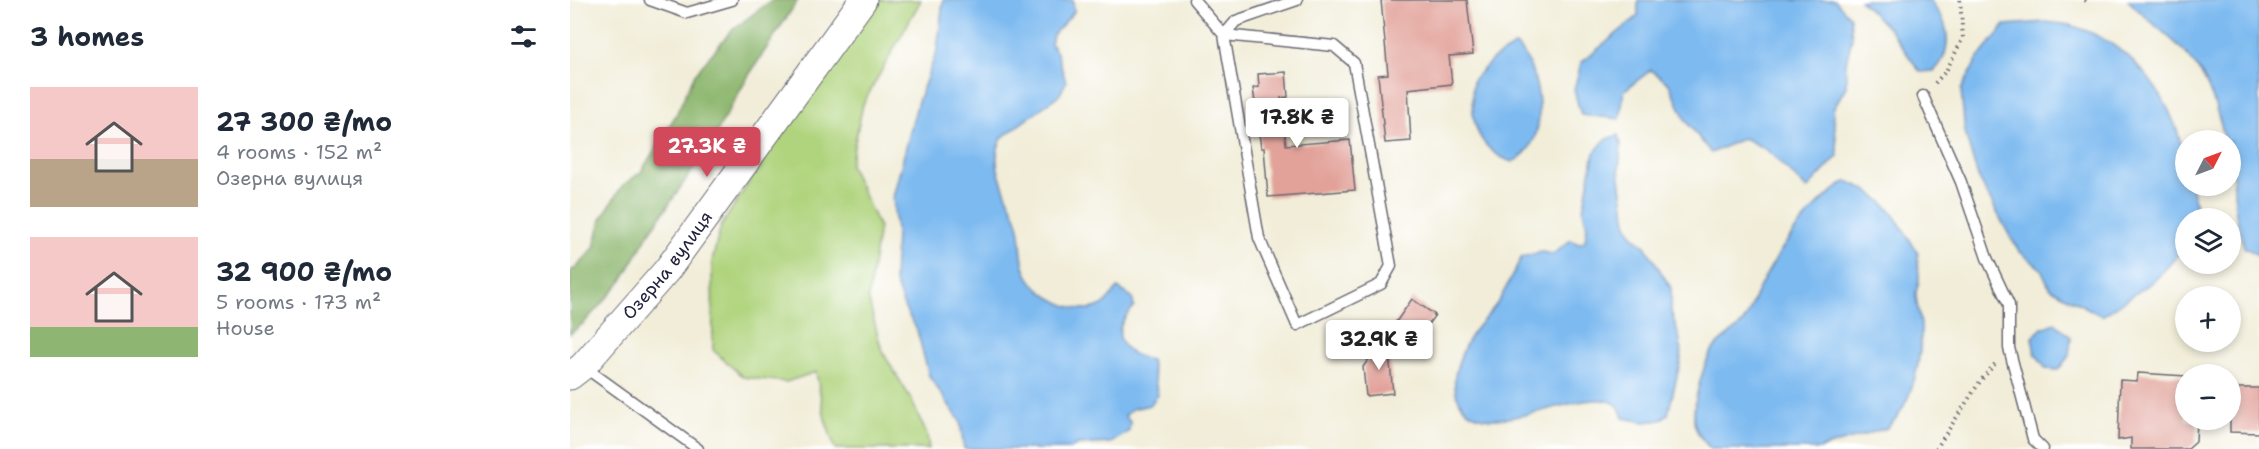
<!DOCTYPE html>
<html lang="en">
<head>
<meta charset="utf-8">
<style>
  body { margin:0; font-family:"Shantell Sans",sans-serif; background:#f6f6f7; color:#1f2937; height:100vh; display:flex; flex-direction:column; font-size:22px; white-space:nowrap }
  * { box-sizing:border-box; margin:0 }
  p { font-size:20px; color:#747a83 }
  .icon { flex:none; width:33px; height:33px; fill:none; stroke:currentColor; stroke-width:2; stroke-linecap:round; stroke-linejoin:round }
  .map { position:relative; flex:1; overflow:hidden }
  .drawer { display:flex; flex-direction:column; background:#fff; width:570px }
  .drawer>* { flex:none }
  .needle { width:39px; rotate:48deg }
  .tools { position:absolute; left:1605px; top:130px; display:grid; gap:12px }
  .tools a { display:grid; place-items:center; width:66px; height:66px; border-radius:50%; background:#fff; box-shadow:0 3px 9px #0003; font-size:30px }
  .price { position:absolute; translate:-50% -51px; padding:0 14px; border-radius:6px; background:#fff; color:#222; font-size:20px; line-height:39px; filter:drop-shadow(0 2px 3px #0008) }
  .price::after { content:''; position:absolute; left:50%; top:36px; width:18px; height:14px; margin-left:-9px; background:inherit; clip-path:polygon(0 0,100% 0,50% 100%) }
  .price.active { background:#d1495b; color:#fff }
  ul { padding:0; list-style:none }
  li { display:flex; align-items:center; gap:18px; height:150px; padding:0 30px }
  li span { display:grid; place-items:center; flex:none; width:168px; height:120px; border-radius:0px; color:#555 }
  li>.icon { margin-inline-start:auto }
  span .icon { width:72px; height:72px; fill:#fffc; stroke-width:1 }
  li b { font-size:26px }
  h2 { display:flex; justify-content:space-between; align-items:center; height:72px; padding:0 30px; font-size:26px }
  main { display:flex; flex:1; min-height:0 }
  .map>svg:first-child { display:block }
  .green { fill:#b0d47e; stroke:#697b5c; stroke-width:1.5 }
  .forest { fill:#8cb66d; stroke:#576c54; stroke-width:1.5 }
  .water { fill:#7dbaf0; stroke:#506e96; stroke-width:1.5 }
  .building { fill:#e2a29a }
  .lines { fill:none; stroke-linecap:round; stroke-linejoin:round }
  .service-casing { stroke:#6a6972; stroke-width:13 }
  .tertiary-casing { stroke:#6a6972; stroke-width:29 }
  .path { stroke:#6a6972; stroke-width:4; stroke-dasharray:1.5 4.5; stroke-linecap:butt }
  .service { stroke:#fff; stroke-width:10 }
  .tertiary { stroke:#fff; stroke-width:27 }
  .labels { text-anchor:middle; dominant-baseline:central; stroke-width:5; stroke-linejoin:round; paint-order:stroke }
  .street-label { font-size:18px; fill:#22223b; stroke:#fff }
</style>
</head>
<body>
<main>
<section class="drawer">
<h2>3 homes<svg class="icon" aria-label="filters" viewBox="0 0 24 24"><path d="M4 7h16M4 17h16"/><circle cx="9" cy="7" r="2"/><circle cx="15" cy="17" r="2"/></svg></h2>
<ul>
<li><span style="background:linear-gradient(#f6c9c9 60%,#b9a48a 0)"><svg class="icon" aria-label="home" viewBox="0 0 24 24"><path d="M3 11l9-7 9 7M6 9v11h12V9"/></svg></span><div><b>27 300 ₴/mo</b><p>4 rooms · 152 m²</p><p>Озерна вулиця</p></div></li>
<li><span style="background:linear-gradient(#f6c9c9 75%,#8fb573 0)"><svg class="icon" aria-label="home" viewBox="0 0 24 24"><path d="M3 11l9-7 9 7M6 9v11h12V9"/></svg></span><div><b>32 900 ₴/mo</b><p>5 rooms · 173 m²</p><p>House</p></div></li>
</ul>
</section>
<div class="map">
<svg width="1689" height="449" viewBox="0 0 1689 449">
  <rect width="100%" height="100%" fill="#fff"/>
  <filter id="ink" filterUnits="userSpaceOnUse"><feTurbulence type="fractalNoise" baseFrequency=".0167" numOctaves="2"/><feDisplacementMap in="SourceGraphic" scale="12" xChannelSelector="R" yChannelSelector="G"/><feConvolveMatrix kernelMatrix="1 2 1 2 8 2 1 2 1" color-interpolation-filters="sRGB"/></filter>
  <filter id="wash" filterUnits="userSpaceOnUse"><feTurbulence type="fractalNoise" baseFrequency=".008" numOctaves="4" result="noise"/><feDisplacementMap in="SourceGraphic" scale="24" xChannelSelector="R" yChannelSelector="G"/><feGaussianBlur stdDeviation="1.35" result="paint"/><feColorMatrix in="noise" values="0 0 0 0 0 0 0 0 0 0 0 0 0 0 0 0 0 1.4 0 .05"/><feComposite in="paint" operator="in"/></filter>
  <g filter="url(#wash)">
    <rect width="100%" height="100%" fill="#f1edd8"/>
    <!-- green -->
    <polygon class="green" points="306,0 351,0 293,104 280,165 309,227 298,298 312,351 341,399 357,435 359,449 265,449 255,419 246,372 216,382 173,377 143,350 142,261 151,226 204,143"/>
    <!-- forest -->
    <polygon class="forest" points="202,0 228,0 179,75 138,147 78,235 51,282 14,323 0,334 0,270 5,269 24,248 31,219 52,186 71,172 106,115 125,74 162,30"/>
    <!-- water -->
    <g class="water">
      <path d="M 373,0 L 503,0 L 504,12 L 483,35 L 481,44 L 487,53 L 496,82 L 490,94 L 433,137 C 415,163 441,198 448,224 C 453,240 449,259 457,274 C 468,296 508,318 532,305 C 538,302 543,293 548,288 L 562,297 L 564,307 C 539,331 548,353 581,360 L 588,395 L 580,405 L 562,409 L 555,416 L 560,422 L 559,431 L 541,443 L 508,445 L 500,449 L 394,449 L 390,421 L 359,376 L 347,330 L 335,309 L 324,280 L 326,232 L 323,197 L 348,101 L 367,51 Z"/>
      <polygon points="1068,0 1265,0 1280,17 1282,38 1276,63 1276,87 1263,109 1268,156 1237,189 1197,150 1174,138 1141,153 1116,121 1099,84 1081,70 1054,91 1050,119 1011,115 1004,90 1011,63 1068,16"/>
      <path d="M 1290,0 L 1361,0 C 1363,6 1367,11 1371,16 C 1381,34 1379,57 1364,71 L 1350,72 L 1321,31 Z"/>
      <path d="M 1558,0 L 1689,0 L 1689,256 L 1674,247 L 1666,214 L 1660,141 L 1655,141 C 1650,120 1643,94 1632,75 C 1615,45 1581,25 1558,0 Z"/>
      <path d="M 1475,22 C 1484,23 1494,23 1503,26 C 1572,47 1616,116 1616,186 L 1621,186 L 1630,219 L 1616,219 L 1615,248 L 1584,281 L 1532,316 L 1480,288 L 1471,269 L 1449,251 L 1438,233 L 1408,177 L 1395,133 L 1391,90 L 1408,58 L 1435,25 Z"/>
      <path d="M 946,45 C 972,70 983,145 942,162 C 903,148 900,116 903,80 L 923,59 Z"/>
      <path d="M 1048,135 L 1051,143 L 1049,170 L 1056,222 L 1063,236 L 1075,246 L 1101,288 L 1101,311 L 1110,340 L 1111,359 L 1098,414 L 1091,420 L 1075,422 L 1053,418 C 1051,412 1050,406 1044,403 C 1009,386 916,447 890,402 C 879,383 887,365 895,346 C 902,329 918,317 928,302 C 937,288 943,272 952,257 L 972,252 L 983,254 L 1001,240 L 1008,244 L 1015,241 L 1017,227 L 1013,210 L 1024,153 L 1035,140 Z"/>
      <path d="M 1277,181 C 1318,197 1326,218 1348,253 C 1346,265 1350,271 1349,280 C 1349,285 1346,289 1346,293 C 1346,305 1350,315 1351,325 C 1352,359 1343,404 1317,428 L 1249,449 L 1141,449 C 1133,441 1126,433 1124,422 C 1122,405 1133,365 1142,351 C 1151,336 1169,332 1177,316 C 1181,309 1183,301 1186,294 C 1207,252 1237,207 1277,181 Z"/>
      <polygon points="1485,323 1501,337 1499,356 1488,370 1476,369 1465,353 1462,338 1472,328"/>
    </g>
    <g id="blocks">
      <!-- building -->
      <g class="building">
        <polygon points="811,0 897,0 903,54 879,56 882,84 838,89 841,141 815,143 808,75 818,74"/>
        <polygon points="716,72 718,97 711,98 716,145 780,140 785,190 698,197 694,148 691,148 683,88 689,87 688,74"/>
        <polygon points="842,299 865,315 843,345 821,329"/>
        <polygon points="817,334 823,393 796,396 793,367"/>
        <polygon points="1568,373 1616,376 1616,420 1627,420 1626,442 1618,449 1561,449 1561,438 1548,440 1550,380 1567,381"/>
        <polygon points="1660,388 1689,388 1689,433 1660,432"/>
      </g>
    </g>
  </g>
  <g filter="url(#ink)">
    <use href="#blocks" fill-opacity="0" stroke="#6a6972" stroke-width="1.5"/>
    <g class="lines">
      <defs>
        <g id="service">
          <polyline points="80,0 117,13 162,0"/>
          <polyline points="624,0 654,35 666,21 727,0"/>
          <polygon points="654,35 764,46 784,63 821,266 811,284 727,325 689,238"/>
          <polyline points="1353,96 1391,182 1417,258 1439,305 1439,348 1463,439 1473,449"/>
          <polyline points="13,366 128,449"/>
        </g>
        <g id="tertiary">
          <path id="s1" d="M 0,376 L 13,366 L 97,270 L 293,0"/>
        </g>
      </defs>
      <!-- service casing -->
      <use href="#service" class="service-casing"/>
      <!-- tertiary casing -->
      <use href="#tertiary" class="tertiary-casing"/>
      <!-- path -->
      <g class="path">
        <polyline points="1515,0 1519,3"/>
        <polyline points="1365,83 1376,71 1393,38 1390,0"/>
        <polyline points="1366,449 1411,380 1425,364"/>
      </g>
      <!-- service -->
      <use href="#service" class="service"/>
      <!-- tertiary -->
      <use href="#tertiary" class="tertiary"/>
    </g>
  </g>
  <g class="labels">
    <!-- street labels -->
    <g class="street-label">
      <text stroke="none"><textPath href="#s1" startOffset="148">Озерна вулиця</textPath></text>
    </g>
  </g>
</svg>
<div class="tools">
<a><svg class="needle" viewBox="-14 -14 28 28"><path d="M0-13l5 13h-10z" fill="#e53935"/><path d="M0 13l5-13h-10z" fill="#747a83"/></svg></a>
<a><svg class="icon" aria-label="layers" viewBox="0 0 24 24"><path d="M12 4l9 5-9 5-9-5zM3 14l9 5 9-5"/></svg></a>
<a>+</a>
<a>−</a>
</div>
<b class="price" style="left:727px;top:149px">17.8K ₴</b>
<b class="price active" style="left:137px;top:178px">27.3K ₴</b>
<b class="price" style="left:809px;top:371px">32.9K ₴</b>
</div>
</main>
</body>
</html>
